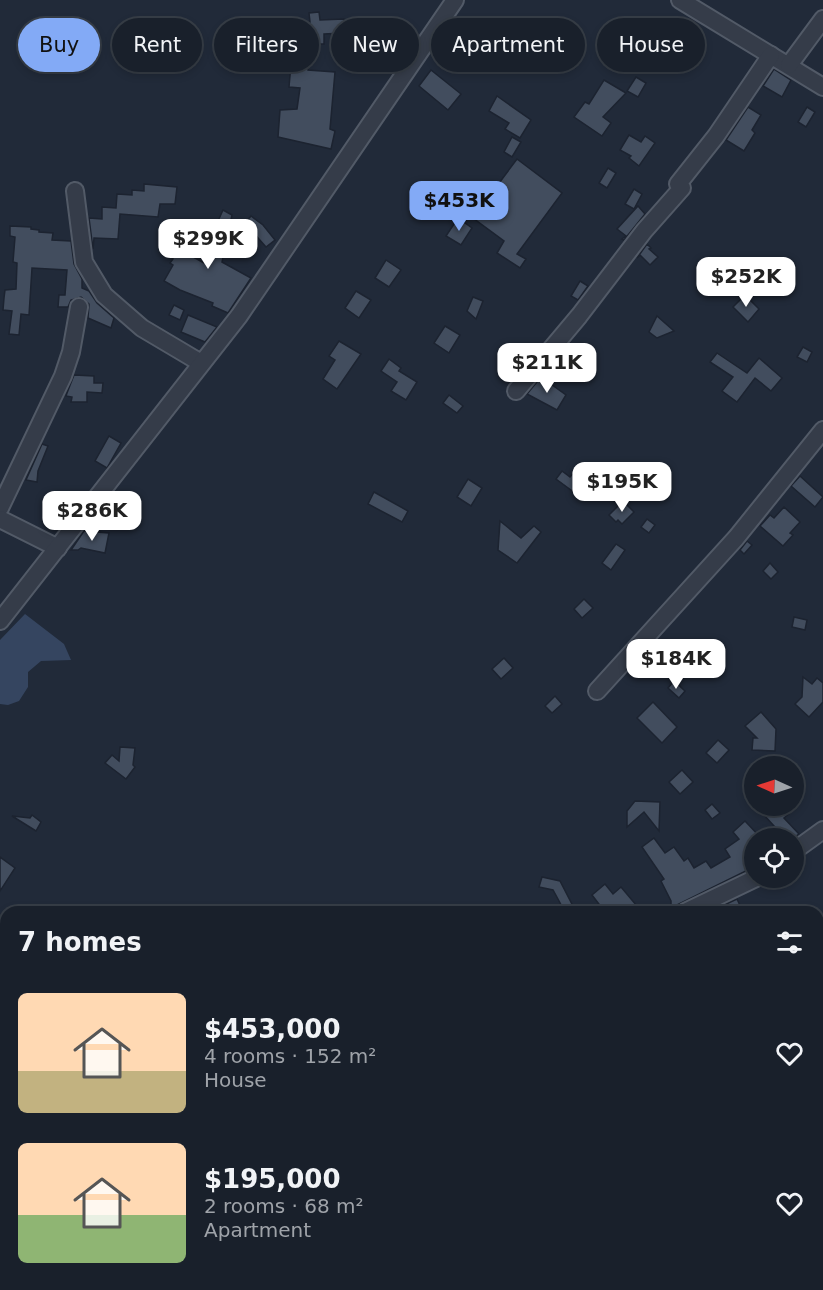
<!DOCTYPE html>
<html lang="en">
<head>
<meta charset="utf-8">
<style>
  body { margin:0; font-family:"DejaVu Sans",sans-serif; background:#222833; color:#f1f3f6; height:100vh; display:flex; flex-direction:column; font-size:22px; white-space:nowrap }
  * { box-sizing:border-box; margin:0 }
  p { font-size:20px; color:#9fa3a9 }
  .icon { flex:none; width:33px; height:33px; fill:none; stroke:currentColor; stroke-width:2; stroke-linecap:round; stroke-linejoin:round }
  .map { position:relative; flex:1; overflow:hidden }
  .drawer { position:absolute; left:0px; top:906px; width:824px; height:384px; display:flex; flex-direction:column; background:#19202b; border-radius:18px 18px 0 0; box-shadow:0 3px 9px #0003,0 0 0 2px #373e47 }
  .drawer>* { flex:none }
  .banner { position:absolute; left:18px; top:18px; width:788px; height:54px; display:flex; gap:12px }
  .needle { width:39px; rotate:273deg }
  .controls { position:absolute; left:744px; top:756px; display:grid; gap:12px }
  .controls a { display:grid; place-items:center; width:60px; height:60px; border-radius:50%; background:#19202b; box-shadow:0 3px 9px #0003,0 0 0 2px #373e47; font-size:30px }
  .price { position:absolute; translate:-50% -51px; padding:0 14px; border-radius:12px; background:#fff; color:#222; font-size:20px; line-height:39px; filter:drop-shadow(0 2px 3px #0008) }
  .price::after { content:''; position:absolute; left:50%; top:36px; width:18px; height:14px; margin-left:-9px; background:inherit; clip-path:polygon(0 0,100% 0,50% 100%) }
  .price.on { background:#83aaf6; color:#111 }
  ul { padding:0; list-style:none }
  li { display:flex; align-items:center; gap:18px; height:150px; padding:0 18px }
  li span { display:grid; place-items:center; flex:none; width:168px; height:120px; border-radius:9px; color:#555 }
  li>.icon { margin-inline-start:auto }
  span .icon { width:72px; height:72px; fill:#fffc; stroke-width:1 }
  li b { font-size:26px }
  h2 { display:flex; justify-content:space-between; align-items:center; height:72px; padding:0 18px; font-size:26px }
  .chip { padding:0 21px; border-radius:27px; background:#19202b; box-shadow:0 3px 9px #0003,0 0 0 2px #373e47; font-size:21px; line-height:54px }
  .chip.on { background:#83aaf6; color:#111 }
  .map>svg:first-child { display:block }
  .water { fill:#354560 }
  .building { fill:#424d5e; stroke:#1c2330; stroke-width:1.5 }
  .lines { fill:none; stroke-linecap:round; stroke-linejoin:round }
  .minor-casing { stroke:#525a67; stroke-width:20 }
  .minor { stroke:#353c49; stroke-width:16 }
</style>
</head>
<body>
<div class="map">
<svg width="823" height="1290" viewBox="0 0 823 1290">
  <rect width="100%" height="100%" fill="#212a39"/>
  <!-- water -->
  <polygon class="water" points="25,614 64,644 71,660 41,661 28,672 28,687 19,701 8,705 0,704 0,640"/>
  <!-- building -->
  <g class="building">
    <polygon points="319,12 320,20 344,19 345,33 324,34 324,44 310,44 308,70 335,72 330,129 335,131 331,149 278,137 280,110 297,109 300,88 289,87 291,64 277,63 278,45 282,46 282,21 310,22 309,13"/>
    <polygon points="559,40 582,56 575,68 551,52"/>
    <polygon points="774,69 791,80 782,97 763,86"/>
    <polygon points="431,70 461,94 448,110 419,86"/>
    <polygon points="636,77 646,83 638,97 627,91"/>
    <polygon points="604,80 626,93 603,117 611,123 602,136 574,117 585,102 589,104"/>
    <polygon points="497,96 531,120 520,138 505,129 509,123 489,111"/>
    <polygon points="748,107 761,115 752,130 755,133 744,151 726,140"/>
    <polygon points="807,107 815,112 806,127 798,122"/>
    <polygon points="629,135 641,142 645,136 655,143 639,166 629,158 631,156 620,150"/>
    <polygon points="512,137 521,142 512,157 504,152"/>
    <polygon points="517,159 562,193 517,254 526,259 520,268 497,253 504,241 473,218"/>
    <polygon points="608,168 616,173 607,188 599,183"/>
    <polygon points="144,184 177,187 175,204 160,204 158,217 120,214 118,239 94,238 93,249 89,218 102,219 102,207 116,208 117,194 132,195 132,190 144,191"/>
    <polygon points="634,189 642,194 634,209 625,204"/>
    <polygon points="638,206 645,214 624,240 622,239 626,236 617,229"/>
    <polygon points="223,210 232,215 222,262 251,278 228,313 212,306 213,303 180,290 164,281 173,265 170,263 173,259 161,250 170,239 179,246 177,248 204,263 206,231 213,232"/>
    <polygon points="251,216 263,225 275,240 266,247 245,223"/>
    <polygon points="458,218 472,228 461,245 446,236"/>
    <polygon points="10,226 31,227 31,229 39,230 39,232 53,233 52,240 71,241 74,264 82,279 82,288 89,291 97,303 114,318 111,328 88,318 89,304 81,297 71,300 68,307 58,307 59,295 65,295 67,270 32,268 29,315 21,314 19,335 9,334 12,311 3,310 4,298 5,290 16,289 17,263 13,262 15,237 10,236"/>
    <polygon points="647,244 651,248 649,249 658,257 650,265 640,255 637,258"/>
    <polygon points="386,260 401,270 389,287 375,278"/>
    <polygon points="580,281 588,286 578,300 571,296"/>
    <polygon points="356,291 371,300 359,318 345,308"/>
    <polygon points="745,295 759,309 748,322 733,307"/>
    <polygon points="473,297 483,301 476,319 467,311"/>
    <polygon points="174,305 184,310 180,320 169,315"/>
    <polygon points="188,315 217,327 205,342 181,332"/>
    <polygon points="657,316 674,331 657,338 649,332"/>
    <polygon points="445,326 460,335 449,353 434,343"/>
    <polygon points="339,341 361,354 337,389 323,379 335,360 329,356"/>
    <polygon points="803,347 812,352 807,362 797,357"/>
    <polygon points="717,353 747,373 759,358 782,378 771,391 755,378 737,402 722,391 733,377 710,362"/>
    <polygon points="582,358 591,363 582,378 574,373"/>
    <polygon points="389,359 401,368 399,371 417,382 406,400 391,391 397,382 381,371"/>
    <polygon points="74,375 94,376 94,383 103,383 102,393 87,392 87,402 71,402 72,397 66,396 67,393"/>
    <polygon points="541,377 566,395 557,410 527,394"/>
    <polygon points="449,395 463,406 457,413 443,403"/>
    <polygon points="109,436 121,443 107,468 95,461"/>
    <polygon points="42,444 48,446 38,471 37,482 26,480"/>
    <polygon points="576,470 586,478 575,493 556,479 562,471 570,477"/>
    <polygon points="800,476 823,497 815,507 791,486"/>
    <polygon points="468,479 482,488 471,506 457,497"/>
    <polygon points="374,492 408,511 402,522 368,504"/>
    <polygon points="623,501 634,512 622,524 618,520 616,522 609,515"/>
    <polygon points="784,507 800,522 790,533 793,535 783,546 760,526 770,515 774,518"/>
    <polygon points="647,519 655,525 649,533 641,527"/>
    <polygon points="500,521 521,538 534,526 541,532 517,563 498,550"/>
    <polygon points="84,531 109,533 105,553 81,548 78,550 71,550"/>
    <polygon points="747,541 752,545 744,554 740,550"/>
    <polygon points="616,544 625,550 611,570 602,563"/>
    <polygon points="770,563 778,572 771,579 763,571"/>
    <polygon points="584,599 593,608 582,618 574,609"/>
    <polygon points="794,617 807,620 805,630 792,627"/>
    <polygon points="504,658 513,668 501,679 492,669"/>
    <polygon points="803,677 812,684 817,678 823,683 823,702 809,717 795,704 802,697"/>
    <polygon points="674,681 685,691 679,698 668,688"/>
    <polygon points="555,696 562,704 552,713 545,706"/>
    <polygon points="653,702 677,727 662,743 637,718"/>
    <polygon points="761,712 776,729 775,751 752,750 753,738 757,738 745,726"/>
    <polygon points="718,740 729,750 717,763 706,753"/>
    <polygon points="120,747 135,748 133,765 135,767 126,779 105,763 112,755 119,761"/>
    <polygon points="682,770 693,782 680,794 669,782"/>
    <polygon points="635,801 660,802 659,831 644,812 627,827 627,811"/>
    <polygon points="712,804 720,813 712,819 705,810"/>
    <polygon points="774,806 785,806 791,812 784,818 799,834 793,838 785,838 764,815"/>
    <polygon points="32,815 41,822 36,831 12,816 30,818"/>
    <polygon points="745,821 761,838 754,838 754,867 677,905 671,905 671,901 661,881 664,879 642,847 654,838 665,853 674,847 684,861 688,858 694,868 706,861 711,868 730,857 725,849 739,839 733,832"/>
    <polygon points="0,857 15,868 0,891"/>
    <polygon points="542,877 560,881 576,912 565,912 553,890 539,887"/>
    <polygon points="605,884 613,894 621,887 642,912 605,912 592,895"/>
    <polygon points="737,899 743,912 709,912"/>
  </g>
  <g class="lines">
    <defs>
      <g id="minor">
        <polyline points="680,0 823,87"/>
        <polyline points="789,65 823,19"/>
        <polyline points="75,191 84,262 104,295 142,328 201,363"/>
        <polyline points="516,391 579,316 644,231 682,188 678,184 716,136 771,55"/>
        <polyline points="0,508 63,376 71,352 79,307"/>
        <polyline points="0,519 58,548"/>
        <polyline points="0,621 239,316 455,0"/>
        <polyline points="597,691 736,538 823,430"/>
        <polyline points="794,851 823,830"/>
        <polyline points="685,912 756,878"/>
        <polyline points="0,978 6,982"/>
        <polyline points="791,1284 793,1290"/>
      </g>
    </defs>
    <!-- minor casing -->
    <use href="#minor" class="minor-casing"/>
    <!-- minor -->
    <use href="#minor" class="minor"/>
  </g>
</svg>
<div class="controls">
<a><svg class="needle" viewBox="-14 -14 28 28"><path d="M0-13l5 13h-10z" fill="#e53935"/><path d="M0 13l5-13h-10z" fill="#9fa3a9"/></svg></a>
<a><svg class="icon" aria-label="locate" viewBox="0 0 24 24"><circle cx="12" cy="12" r="6"/><path d="M12 2v4M12 18v4M2 12h4M18 12h4"/></svg></a>
</div>
<b class="price on" style="left:459px;top:232px">$453K</b>
<b class="price" style="left:208px;top:270px">$299K</b>
<b class="price" style="left:746px;top:308px">$252K</b>
<b class="price" style="left:547px;top:394px">$211K</b>
<b class="price" style="left:622px;top:513px">$195K</b>
<b class="price" style="left:92px;top:542px">$286K</b>
<b class="price" style="left:676px;top:690px">$184K</b>
<div class="banner">
<a class="chip on">Buy</a>
<a class="chip">Rent</a>
<a class="chip">Filters</a>
<a class="chip">New</a>
<a class="chip">Apartment</a>
<a class="chip">House</a>
</div>
<section class="drawer">
<h2>7 homes<svg class="icon" aria-label="filters" viewBox="0 0 24 24"><path d="M4 7h16M4 17h16"/><circle cx="9" cy="7" r="2"/><circle cx="15" cy="17" r="2"/></svg></h2>
<ul>
<li><span style="background:linear-gradient(#ffd9b3 65%,#c2b280 0)"><svg class="icon" aria-label="home" viewBox="0 0 24 24"><path d="M3 11l9-7 9 7M6 9v11h12V9"/></svg></span><div><b>$453,000</b><p>4 rooms · 152 m²</p><p>House</p></div><svg class="icon" aria-label="heart" viewBox="0 0 24 24"><path d="M12 20l-8-8c-3-5 5-10 8-4 3-6 11-1 8 4z"/></svg></li>
<li><span style="background:linear-gradient(#ffd9b3 60%,#8fb573 0)"><svg class="icon" aria-label="home" viewBox="0 0 24 24"><path d="M3 11l9-7 9 7M6 9v11h12V9"/></svg></span><div><b>$195,000</b><p>2 rooms · 68 m²</p><p>Apartment</p></div><svg class="icon" aria-label="heart" viewBox="0 0 24 24"><path d="M12 20l-8-8c-3-5 5-10 8-4 3-6 11-1 8 4z"/></svg></li>
</ul>
</section>
</div>
</body>
</html>
